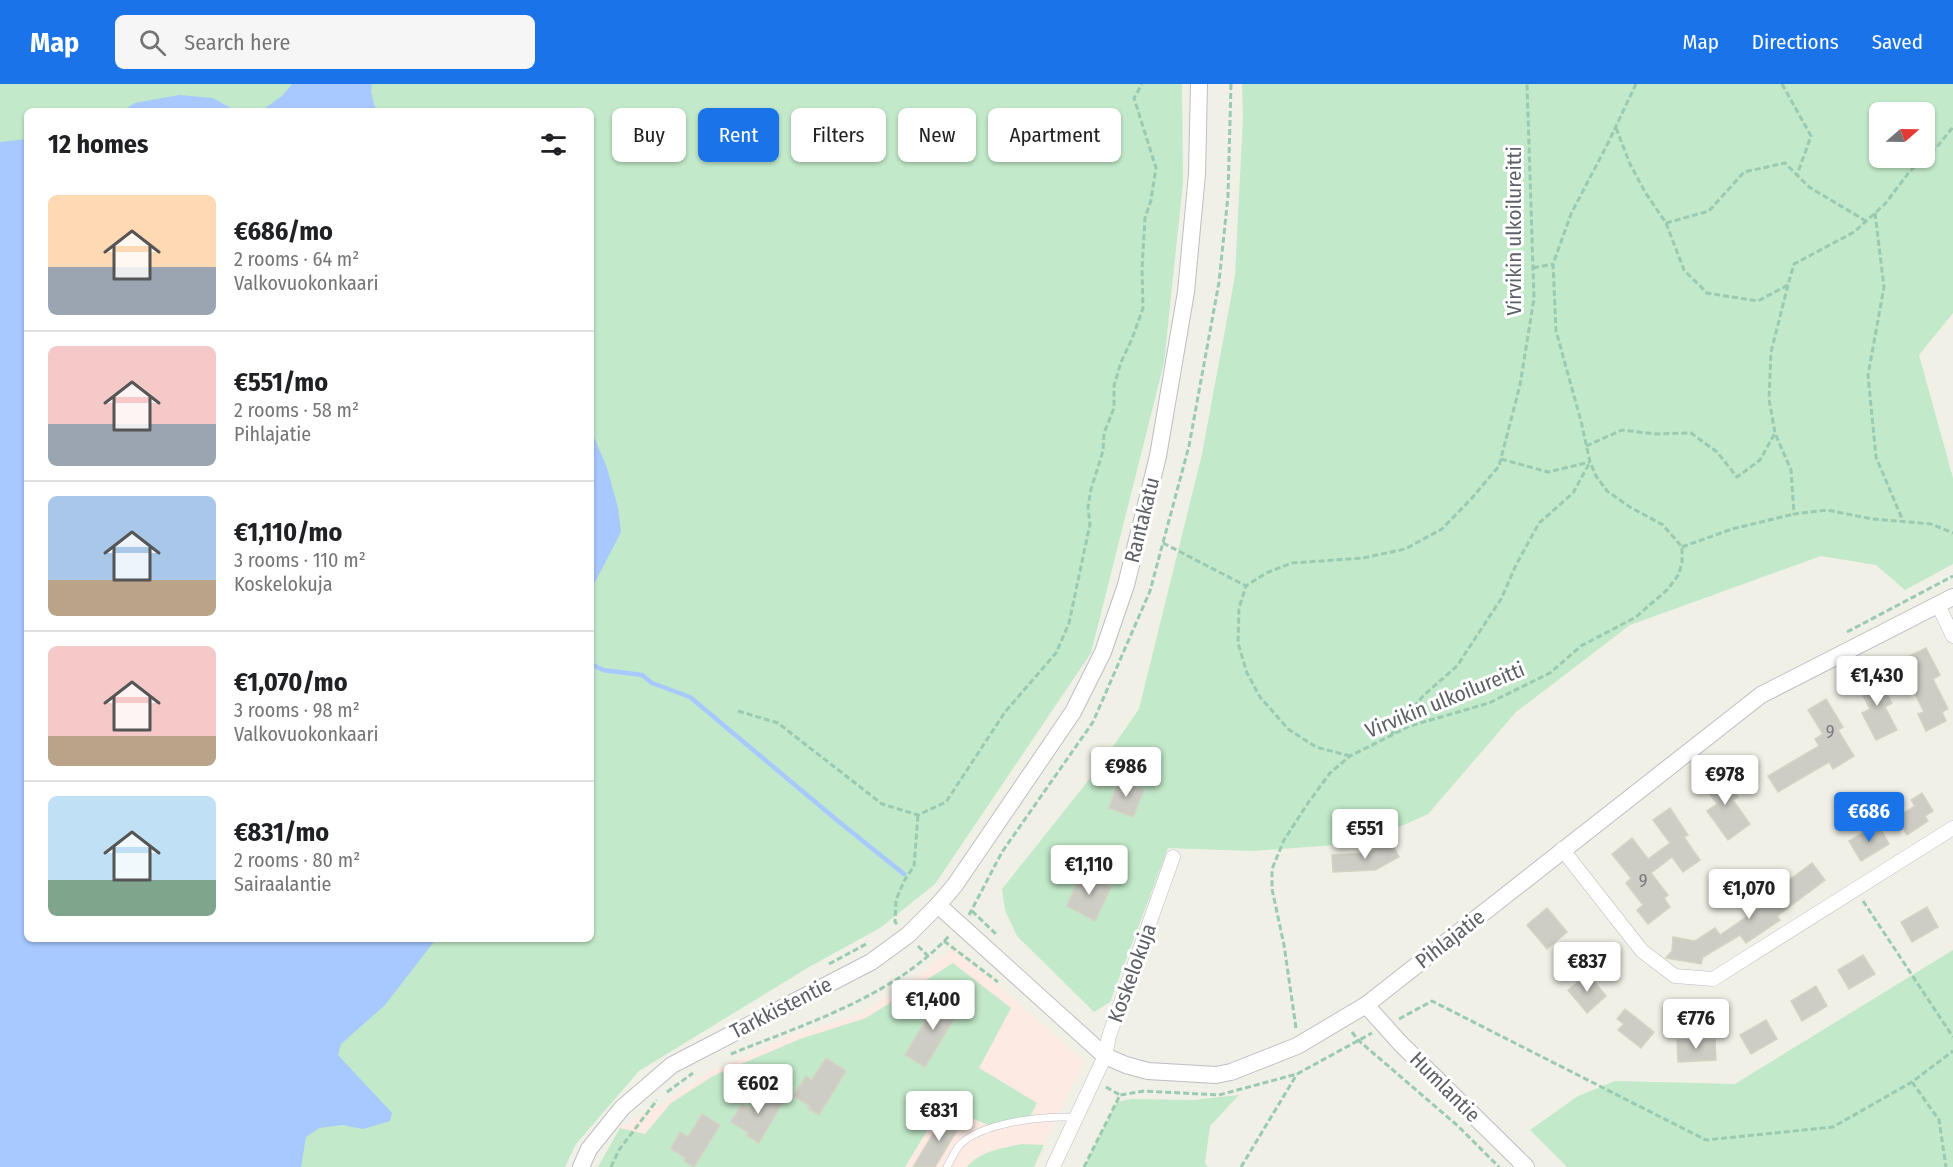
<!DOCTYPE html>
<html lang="en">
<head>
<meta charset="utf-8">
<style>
  body { margin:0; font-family:"Fira Sans Condensed",sans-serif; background:#f6f6f6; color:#202124; height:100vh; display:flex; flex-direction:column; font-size:22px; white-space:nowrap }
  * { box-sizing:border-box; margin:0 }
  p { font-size:20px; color:#757577 }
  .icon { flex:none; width:33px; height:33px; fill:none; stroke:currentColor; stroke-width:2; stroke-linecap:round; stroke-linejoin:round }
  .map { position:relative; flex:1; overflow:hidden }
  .panel { position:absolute; left:24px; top:24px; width:570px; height:834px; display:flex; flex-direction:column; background:#fff; border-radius:9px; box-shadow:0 2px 4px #0004 }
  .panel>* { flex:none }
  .hud { position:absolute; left:612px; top:24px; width:570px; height:54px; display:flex; gap:12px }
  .needle { width:39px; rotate:70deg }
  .fabs { position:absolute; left:1869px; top:18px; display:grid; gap:12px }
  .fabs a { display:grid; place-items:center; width:66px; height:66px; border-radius:9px; background:#fff; box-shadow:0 2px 4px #0004; font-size:30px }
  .price { position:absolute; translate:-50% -51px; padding:0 14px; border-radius:6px; background:#fff; color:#222; font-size:20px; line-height:39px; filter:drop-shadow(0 2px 3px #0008) }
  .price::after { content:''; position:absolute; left:50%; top:36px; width:18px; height:14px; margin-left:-9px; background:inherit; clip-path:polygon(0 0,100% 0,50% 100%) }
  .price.on { background:#1a73e8; color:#fff }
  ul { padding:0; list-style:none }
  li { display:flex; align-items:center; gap:18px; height:150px; padding:0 24px }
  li+li { border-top:2px solid #e0e0e0 }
  li span { display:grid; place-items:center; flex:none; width:168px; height:120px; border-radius:9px; color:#555 }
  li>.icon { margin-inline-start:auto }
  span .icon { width:72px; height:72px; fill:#fffc; stroke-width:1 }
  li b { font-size:26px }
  h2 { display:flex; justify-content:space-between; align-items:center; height:72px; padding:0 24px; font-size:26px }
  .pill { padding:0 21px; border-radius:9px; background:#fff; box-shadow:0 2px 4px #0004; font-size:21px; line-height:54px }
  .pill.on { background:#1a73e8; color:#fff }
  header { display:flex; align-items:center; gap:36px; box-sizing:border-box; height:84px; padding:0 30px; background:#1a73e8; color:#fff }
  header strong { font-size:28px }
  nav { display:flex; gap:33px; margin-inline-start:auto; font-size:21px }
  .search { width:420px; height:54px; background:#f6f6f6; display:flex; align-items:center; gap:15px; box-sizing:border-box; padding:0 21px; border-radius:9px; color:#757577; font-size:22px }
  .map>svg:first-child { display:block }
  .medical { fill:#fdeae3 }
  .green { fill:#c2e9c9; fill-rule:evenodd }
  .water { fill:#a7c9ff }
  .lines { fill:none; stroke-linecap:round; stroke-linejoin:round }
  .stream { stroke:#a7c9ff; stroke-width:4.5 }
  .building { fill:#cdcdc5; stroke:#d6d3c4; stroke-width:1.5 }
  .service-casing { stroke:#bdbec5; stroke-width:8 }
  .minor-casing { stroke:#bdbec5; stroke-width:15 }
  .tertiary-casing { stroke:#bdbec5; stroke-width:18 }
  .path { stroke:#9acab1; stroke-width:3; stroke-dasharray:6 3; stroke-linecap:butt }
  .service { stroke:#fff; stroke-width:7 }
  .minor { stroke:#fff; stroke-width:14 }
  .tertiary { stroke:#fff; stroke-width:16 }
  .labels { text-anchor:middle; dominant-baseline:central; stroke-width:6; stroke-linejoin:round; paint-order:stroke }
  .number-label { font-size:18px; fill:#797b7e }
  .street-label { font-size:21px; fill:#5d6067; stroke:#fff }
</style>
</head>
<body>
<header>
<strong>Map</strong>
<div class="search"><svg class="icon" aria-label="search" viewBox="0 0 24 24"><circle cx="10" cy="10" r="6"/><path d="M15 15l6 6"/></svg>Search here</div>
<nav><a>Map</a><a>Directions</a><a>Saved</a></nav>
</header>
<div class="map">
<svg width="1953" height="1083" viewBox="0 0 1953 1083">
  <rect width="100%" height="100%" fill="#f0f0e6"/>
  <!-- medical -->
  <polygon class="medical" points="953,862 1084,977 1044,1061 1036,1083 598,1083 620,1044 664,1019 710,988 797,950 862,929 930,884"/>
  <!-- green -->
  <g class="green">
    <path d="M 0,0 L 1182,0 L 1183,98 L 1164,279 L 1091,569 L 935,800 L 880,844 L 809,883 L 639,987 L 576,1060 L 565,1083 L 0,1083 ZM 27,27 L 591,27 L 591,855 L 27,855 Z"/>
    <path d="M 1242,0 L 1953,0 L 1953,229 L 1919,271 L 1953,394 L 1953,480 L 1905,506 L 1876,481 L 1821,472 L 1630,541 L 1516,628 L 1428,730 L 1364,759 L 1252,767 L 1168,764 L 1110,918 L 1094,928 L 1017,852 L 1005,826 L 1002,805 L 1096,687 L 1139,625 L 1202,370 L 1235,192 L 1243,33 ZM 1880,28 L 1924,28 L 1924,74 L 1880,74 Z"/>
    <polygon points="1953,866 1953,1083 1567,1083 1530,1046 1578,1012 1615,997 1735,1000"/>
    <polygon points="953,879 1011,924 979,984 1037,1019 1028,1037 993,1043 942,1022 905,1083 598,1083 620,1044 645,1050 671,1019 713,992 800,955 866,934"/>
    <polygon points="1239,1011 1210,1042 1205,1079 1208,1083 1084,1083 1117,1018 1132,1015 1193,1016"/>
    <path d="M 1022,1060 L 1044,1061 L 1034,1083 L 967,1083 C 980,1067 1003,1064 1022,1060 Z"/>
  </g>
  <!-- water -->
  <g class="water">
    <polygon points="292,0 372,0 371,8 376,27 261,27 282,12"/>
    <polygon points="179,11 213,14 236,27 122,27 135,19"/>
    <polygon points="27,55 27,855 436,855 385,921 341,960 338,971 392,1029 390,1037 363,1045 342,1041 319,1044 306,1053 301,1083 0,1083 0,58"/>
    <polygon points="591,346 607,384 618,424 621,448 591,506"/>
  </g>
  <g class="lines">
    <!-- stream -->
    <polyline class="stream" points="591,580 603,586 642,591 652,599 690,613 838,737 904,790"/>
  </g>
  <!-- building -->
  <g class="building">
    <polygon points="1926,564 1940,591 1933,595 1948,625 1942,628 1946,637 1926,647 1918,630 1924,628 1912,604 1918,601 1905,574"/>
    <polygon points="1876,589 1892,619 1885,623 1897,646 1876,656 1862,629 1870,625 1856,599"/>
    <polygon points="1826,615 1843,643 1838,646 1854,672 1833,685 1829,678 1778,708 1768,692 1819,662 1815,655 1823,650 1808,626"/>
    <polygon points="1719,685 1738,713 1733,716 1750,740 1728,756 1707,727 1717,720 1701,698"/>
    <polygon points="1119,694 1144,706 1133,733 1109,724"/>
    <polygon points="1922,709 1933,727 1925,732 1928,737 1907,751 1896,734 1915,722 1911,716"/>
    <polygon points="1670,724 1688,751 1684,753 1700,776 1683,788 1672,773 1651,789 1668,811 1664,814 1670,823 1648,840 1637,826 1643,821 1626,799 1631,794 1612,770 1632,754 1648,775 1670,759 1653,736"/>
    <polygon points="1876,741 1878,746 1880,744 1889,760 1861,777 1849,757"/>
    <polygon points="1391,757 1399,773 1375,786 1333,788 1332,771 1366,769"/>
    <polygon points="1812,779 1825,796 1777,832 1780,836 1746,859 1740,851 1703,873 1701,880 1666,874 1672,867 1673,853 1695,857 1715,844 1720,851 1783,808 1780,803"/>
    <polygon points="1081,788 1111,803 1095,837 1067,822"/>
    <polygon points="1927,823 1938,843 1912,858 1901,838"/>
    <polygon points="1547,824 1567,848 1547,865 1527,841"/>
    <polygon points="1863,871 1875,890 1849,905 1838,886"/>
    <polygon points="1588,890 1606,912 1587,929 1568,906"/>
    <polygon points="1816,902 1827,922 1802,937 1791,917"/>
    <polygon points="941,911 961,923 925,983 905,971"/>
    <polygon points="1625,925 1654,948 1641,964 1618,946 1624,940 1617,935"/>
    <polygon points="1766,936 1777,955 1751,970 1740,951"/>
    <polygon points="1715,955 1716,976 1678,978 1677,956"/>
    <polygon points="826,974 846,987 819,1031 808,1024 810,1022 793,1012 806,992 812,996"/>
    <polygon points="763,1003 784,1016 759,1059 747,1052 749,1049 731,1038 742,1020 750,1025"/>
    <polygon points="946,1028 962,1038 935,1083 913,1083"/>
    <polygon points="702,1030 720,1041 694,1083 684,1077 686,1074 671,1065 680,1048 688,1053"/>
  </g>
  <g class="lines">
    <defs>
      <path id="service" d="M 947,1083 C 951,1076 954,1068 959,1062 C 978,1039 1049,1030 1077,1034"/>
      <g id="minor">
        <polyline points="1938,521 1953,552"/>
        <polyline points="1562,765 1642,867 1675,892 1713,895 1953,744"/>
        <polyline points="1053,1083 1105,972 1109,952 1173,773"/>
      </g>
      <g id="tertiary">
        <polyline points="938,821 1105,972 1126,981 1148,987 1216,991 1231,988 1297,962 1366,921 1761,611 1953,513"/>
        <polyline points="1366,921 1400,959 1526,1083"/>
        <polyline points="581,1083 589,1065 622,1024 672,981 871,878 908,851 938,821 955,801 1073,628 1103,568 1126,501 1158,372 1186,208 1197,90 1199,0"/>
      </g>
    </defs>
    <!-- service casing -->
    <use href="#service" class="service-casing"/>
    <!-- minor casing -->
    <use href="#minor" class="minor-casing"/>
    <!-- tertiary casing -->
    <use href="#tertiary" class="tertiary-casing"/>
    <!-- path -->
    <g class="path">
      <polyline points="1782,0 1811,52 1797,91"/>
      <polyline points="1616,44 1630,80 1645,108 1666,139 1684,186 1707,209 1758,217 1788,201 1794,180 1854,148 1885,120 1910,87 1937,63 1953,43"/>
      <polyline points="1875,129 1884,203 1868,291 1876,373 1903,437"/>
      <polyline points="1666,139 1709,127 1744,88 1785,79 1809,103 1866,137"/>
      <polyline points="1533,184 1553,180"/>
      <polyline points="1788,201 1771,268 1769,315 1775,349 1791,386 1794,430 1827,426 1872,435 1931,440 1953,449"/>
      <polyline points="1586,362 1622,346 1656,350 1691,349 1717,368 1737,393 1760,376 1775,349"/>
      <polyline points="1501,375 1548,388 1590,378"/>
      <polyline points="1163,459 1246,502"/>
      <polyline points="1682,463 1732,445 1794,430"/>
      <polyline points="1847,548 1953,492"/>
      <polyline points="738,627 778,639 882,720 918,731 946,718 1005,628 1056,569 1069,539 1090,440 1088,423 1091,405 1103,367 1104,349 1114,324 1114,302 1121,278 1132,255 1143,224 1142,185 1145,134 1151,116 1156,84 1134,14 1142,0"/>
      <polyline points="1391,651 1423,612 1457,582 1501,515 1516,481 1539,439 1573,409 1590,378"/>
      <polyline points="1350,672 1316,663 1288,645 1260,613 1247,589 1238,559 1239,524 1246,502 1266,489 1292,479 1363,474 1405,465 1442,445 1472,414 1499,382 1520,301 1534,214 1527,0"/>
      <polyline points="1863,817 1953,953"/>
      <polyline points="972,827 997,851"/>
      <polyline points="969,831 1002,768 1093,638 1150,507 1189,362 1219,198 1228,112 1231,0"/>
      <polyline points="897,840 895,838 896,816 904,797 914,782 918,731"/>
      <polyline points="944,857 998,898"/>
      <polyline points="918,862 928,872"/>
      <polyline points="829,880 868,859"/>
      <polyline points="1399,935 1432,917 1706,1056 1833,1043 1912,998 1953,967"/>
      <polyline points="1296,944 1284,861 1272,805 1272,785 1284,756 1308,719 1330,689 1350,672 1410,642 1489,619 1550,589 1581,562 1636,533 1668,505 1679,490 1682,478 1682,463 1663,441 1630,423 1607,407 1596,392 1590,378 1581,337 1556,247 1553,180 1571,130 1608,59 1636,0"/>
      <polyline points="1352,948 1358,956 1458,1042 1499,1083"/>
      <path d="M 731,970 C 807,939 893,913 950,851"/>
      <polyline points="1912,998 1939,1036 1946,1083"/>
      <polyline points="1106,1003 1120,1011"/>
      <polyline points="667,1008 693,989"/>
      <polyline points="611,1083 619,1066 657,1016"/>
      <polyline points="1084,1083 1120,1011 1144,1007 1219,1011 1297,990 1372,949"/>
      <polyline points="1241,1083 1297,990"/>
    </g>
    <!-- service -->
    <use href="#service" class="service"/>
    <!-- minor -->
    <use href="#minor" class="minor"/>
    <!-- tertiary -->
    <use href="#tertiary" class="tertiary"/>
  </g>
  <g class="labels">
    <!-- number labels -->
    <g class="number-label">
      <text x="1830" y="648">9</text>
      <text x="1643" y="797">9</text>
    </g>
    <!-- street labels -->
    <g class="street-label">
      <text transform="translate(1514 147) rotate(-90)">Virvikin ulkoilureitti</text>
      <text transform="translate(1142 436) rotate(-76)">Rantakatu</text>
      <text transform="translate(1445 616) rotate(-22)">Virvikin ulkoilureitti</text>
      <text transform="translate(1450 855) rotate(-38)">Pihlajatie</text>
      <text transform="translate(1132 889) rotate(-70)">Koskelokuja</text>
      <text transform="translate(781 924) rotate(-27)">Tarkkistentie</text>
      <text transform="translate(1445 1003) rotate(45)">Humlantie</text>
    </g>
  </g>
</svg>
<div class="fabs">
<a><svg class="needle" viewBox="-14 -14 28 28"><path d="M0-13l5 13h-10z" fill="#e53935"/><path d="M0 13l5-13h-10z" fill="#757577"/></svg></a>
</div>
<b class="price" style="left:1877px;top:623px">€1,430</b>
<b class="price" style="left:1126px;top:714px">€986</b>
<b class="price" style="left:1725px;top:722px">€978</b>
<b class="price on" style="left:1869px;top:759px">€686</b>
<b class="price" style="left:1365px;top:776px">€551</b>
<b class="price" style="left:1089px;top:812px">€1,110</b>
<b class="price" style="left:1749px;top:836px">€1,070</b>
<b class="price" style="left:1587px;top:909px">€837</b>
<b class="price" style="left:933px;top:947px">€1,400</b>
<b class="price" style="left:1696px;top:966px">€776</b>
<b class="price" style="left:758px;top:1031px">€602</b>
<b class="price" style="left:939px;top:1058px">€831</b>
<div class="hud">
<a class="pill">Buy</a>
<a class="pill on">Rent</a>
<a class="pill">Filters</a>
<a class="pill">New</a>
<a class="pill">Apartment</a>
</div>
<section class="panel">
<h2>12 homes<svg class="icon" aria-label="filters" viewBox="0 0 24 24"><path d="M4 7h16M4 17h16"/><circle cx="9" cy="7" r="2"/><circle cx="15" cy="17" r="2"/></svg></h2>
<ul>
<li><span style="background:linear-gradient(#ffd9b3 60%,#9aa5b1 0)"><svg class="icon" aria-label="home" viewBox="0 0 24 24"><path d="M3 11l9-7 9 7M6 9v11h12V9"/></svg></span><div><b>€686/mo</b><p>2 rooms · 64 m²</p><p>Valkovuokonkaari</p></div></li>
<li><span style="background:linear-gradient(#f6c9c9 65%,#9aa5b1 0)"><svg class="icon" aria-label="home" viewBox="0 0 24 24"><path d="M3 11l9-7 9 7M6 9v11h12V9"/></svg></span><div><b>€551/mo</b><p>2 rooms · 58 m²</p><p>Pihlajatie</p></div></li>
<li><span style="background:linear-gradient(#a9c7e8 70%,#b9a48a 0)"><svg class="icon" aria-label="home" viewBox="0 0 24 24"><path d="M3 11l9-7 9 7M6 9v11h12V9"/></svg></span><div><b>€1,110/mo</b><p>3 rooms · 110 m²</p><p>Koskelokuja</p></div></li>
<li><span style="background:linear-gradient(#f6c9c9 75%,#b9a48a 0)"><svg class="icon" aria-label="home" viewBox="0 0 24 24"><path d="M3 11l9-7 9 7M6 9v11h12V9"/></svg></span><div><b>€1,070/mo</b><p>3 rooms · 98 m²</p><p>Valkovuokonkaari</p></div></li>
<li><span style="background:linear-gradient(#bfe0f5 70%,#7fa58c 0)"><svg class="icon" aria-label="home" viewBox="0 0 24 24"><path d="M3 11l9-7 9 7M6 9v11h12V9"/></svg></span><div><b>€831/mo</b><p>2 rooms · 80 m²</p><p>Sairaalantie</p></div></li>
</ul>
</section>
</div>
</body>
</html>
